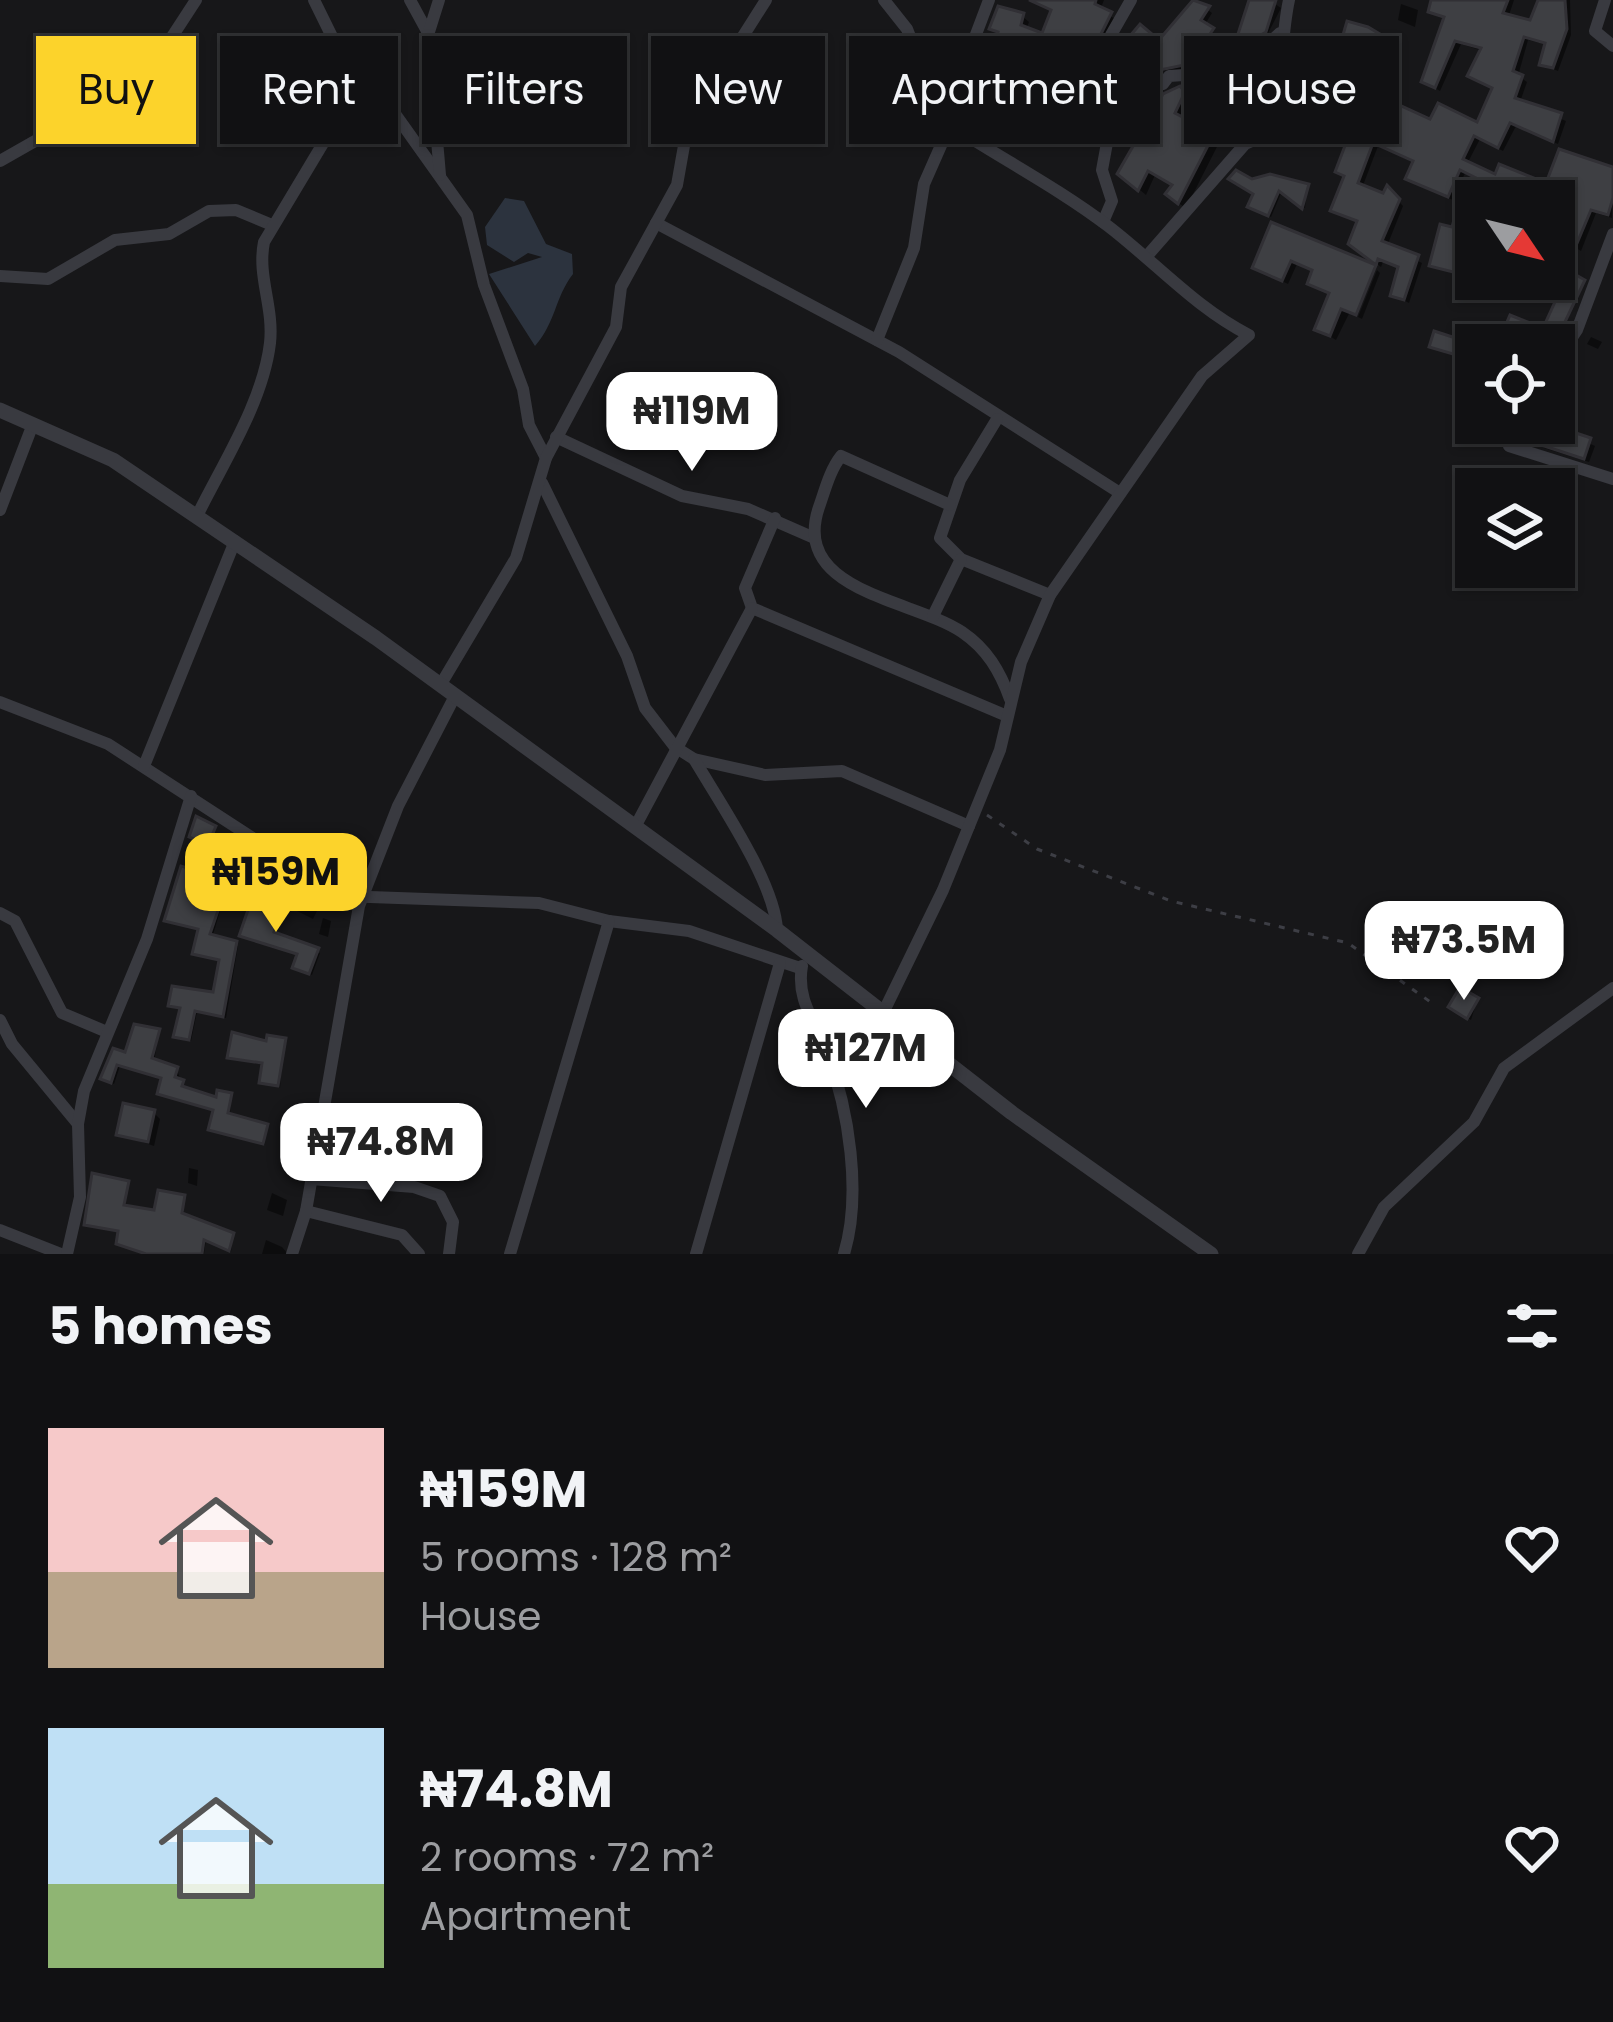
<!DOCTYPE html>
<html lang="en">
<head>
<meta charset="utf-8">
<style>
  body { margin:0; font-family:Poppins,sans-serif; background:#1a1a1c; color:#f1f3f6; height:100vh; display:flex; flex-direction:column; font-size:45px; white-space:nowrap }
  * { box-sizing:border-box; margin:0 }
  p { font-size:39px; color:#9c9da0 }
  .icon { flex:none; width:66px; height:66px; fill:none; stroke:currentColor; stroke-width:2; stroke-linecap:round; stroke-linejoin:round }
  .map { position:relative; height:1254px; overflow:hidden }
  .details { display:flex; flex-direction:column; background:#111113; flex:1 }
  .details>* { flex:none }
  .guide { position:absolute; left:36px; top:36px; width:1542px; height:108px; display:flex; gap:24px }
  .needle { width:78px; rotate:125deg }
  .fabs { position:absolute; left:1455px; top:180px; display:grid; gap:24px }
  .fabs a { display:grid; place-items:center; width:120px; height:120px; border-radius:0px; background:#111113; box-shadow:0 3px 9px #0004,0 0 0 3px #303133; font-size:60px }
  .price { position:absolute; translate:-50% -102px; padding:0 27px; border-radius:24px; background:#fff; color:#222; font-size:39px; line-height:78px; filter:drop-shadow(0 3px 6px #0008) }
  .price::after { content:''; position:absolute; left:50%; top:72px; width:36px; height:27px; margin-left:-18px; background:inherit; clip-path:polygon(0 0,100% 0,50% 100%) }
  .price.current { background:#fcd32b; color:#111 }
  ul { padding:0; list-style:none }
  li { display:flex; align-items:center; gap:36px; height:300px; padding:0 48px }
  li span { display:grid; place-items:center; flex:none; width:336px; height:240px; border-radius:0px; color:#555 }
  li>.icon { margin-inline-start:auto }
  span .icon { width:144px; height:144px; fill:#fffc; stroke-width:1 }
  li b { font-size:51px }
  h2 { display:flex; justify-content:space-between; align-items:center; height:144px; padding:0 48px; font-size:51px }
  .chip { padding:0 42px; border-radius:0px; background:#111113; box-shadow:0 3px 9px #0004,0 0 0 3px #303133; font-size:42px; line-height:108px }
  .chip.current { background:#fcd32b; color:#111 }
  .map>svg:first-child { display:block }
  .water { fill:#2c333e }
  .shadow { fill:#0007 }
  .building { fill:#3e3f43; stroke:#313035; stroke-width:3 }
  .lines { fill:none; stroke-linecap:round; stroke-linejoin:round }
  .path { stroke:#3d3e45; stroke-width:3; stroke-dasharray:6 9; stroke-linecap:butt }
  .minor { stroke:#393a40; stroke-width:12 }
  .tertiary { stroke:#393a40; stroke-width:15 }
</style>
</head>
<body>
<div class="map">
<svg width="1613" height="1254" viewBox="0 0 1613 1254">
  <rect width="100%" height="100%" fill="#171719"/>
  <!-- water -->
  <path class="water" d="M 505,198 L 524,201 L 546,244 L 572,254 L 573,274 C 555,297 556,322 535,346 L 489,274 L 542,257 L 528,253 L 514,262 L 487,245 L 485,227 Z"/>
  <!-- shadow -->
  <g class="shadow">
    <polygon points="1039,0 1104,0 1100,10 1117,20 1105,42 1111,53 1087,97 1053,76 1065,55 1042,47 1036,61 996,50 1000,36 993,28 1022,16 1029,22 1026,30 1044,37 1053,13"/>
    <polygon points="1253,0 1269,0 1281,8 1262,45 1240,36"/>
    <polygon points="1434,0 1514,0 1508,18 1532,23 1541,0 1570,0 1571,35 1558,71 1542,64 1548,45 1528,40 1518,76 1527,82 1520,102 1566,121 1558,144 1516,126 1503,151 1480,139 1467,164 1496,178 1548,187 1613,170 1612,218 1596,213 1581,251 1568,243 1577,220 1554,211 1554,201 1487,201 1493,186 1465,173 1453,200 1413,183 1408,178 1415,163 1378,146 1362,188 1385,197 1388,190 1403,206 1387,246 1422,263 1409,303 1394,295 1401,269 1383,262 1381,267 1357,248 1360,223 1334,210 1346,178 1338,172 1356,124 1337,114 1345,92 1340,88 1347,56 1342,51 1349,25 1389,42 1390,52 1363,48 1355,78 1388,90 1390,103 1431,123 1478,126 1495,90 1471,75 1483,51 1461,44 1440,91 1425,82 1447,19 1432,11"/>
    <polygon points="1196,1 1212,13 1204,26 1216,35 1202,57 1208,64 1201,74 1191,68 1167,73 1154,64 1160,45 1172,37"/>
    <polygon points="1401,4 1418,10 1415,27 1398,20"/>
    <polygon points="1244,66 1264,68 1270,74 1262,91 1273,99 1269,117 1247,140 1225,131 1186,208 1175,201 1174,186 1155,175 1146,195 1128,180 1179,89 1190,101 1181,120 1199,129 1231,94"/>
    <polygon points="1116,85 1127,93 1119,105 1110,94"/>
    <polygon points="1252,182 1307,187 1305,208 1282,191 1271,217 1254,209"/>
    <polygon points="1272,226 1372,267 1336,340 1318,329 1331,295 1310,283 1315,272 1297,264 1288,284 1255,268"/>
    <polygon points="1442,228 1476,234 1476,246 1467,243 1458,275 1433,265"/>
    <polygon points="1377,270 1380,273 1362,319 1358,317"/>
    <polygon points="1463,278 1489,288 1485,302 1459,292"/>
    <polygon points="1591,337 1602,342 1598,349 1587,344"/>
    <polygon points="1570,404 1575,409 1566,433 1595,446 1589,462 1544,448 1532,432 1535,423 1552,428"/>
    <polygon points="248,851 267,863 265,868 246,856"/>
    <polygon points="235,861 212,938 238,946 226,1018 197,1012 191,1041 179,1039 183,1010 171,1005 216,995 222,961 196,953 201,930 167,920 200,874"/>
    <polygon points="299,902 317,911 313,919 295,910"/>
    <polygon points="279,913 276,936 320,953 312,975 299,970 300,955 243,936"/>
    <polygon points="323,918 331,921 328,937 319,934"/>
    <polygon points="1477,1001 1471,1020 1455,1010"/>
    <polygon points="159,1032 154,1062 177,1070 184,1090 218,1100 231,1096 230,1117 266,1126 265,1145 215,1132 216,1111 163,1096 164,1079 120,1066 114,1084 107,1081 115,1052 127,1056"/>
    <polygon points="284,1041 280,1088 262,1082 265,1065 230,1057"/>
    <polygon points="154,1113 160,1119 154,1146 120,1134"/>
    <polygon points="189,1168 198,1170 197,1186 188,1183"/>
    <polygon points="127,1184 125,1208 156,1214 184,1197 184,1217 233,1235 231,1252 206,1240 204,1254 151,1254 121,1232 90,1227"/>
    <polygon points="272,1193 287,1200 283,1216 267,1210"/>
    <polygon points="266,1240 282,1247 288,1254 262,1254"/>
  </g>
  <!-- building -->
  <g class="building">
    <polygon points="1029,0 1096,0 1095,4 1112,12 1101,34 1107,45 1081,93 1050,76 1063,52 1035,43 1030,57 992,51 998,32 989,29 998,6 1024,13 1021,25 1042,33 1051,10"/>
    <polygon points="1193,0 1210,6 1201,20 1214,28 1198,52 1205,57 1195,72 1184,65 1160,70 1145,60 1149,54 1130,36 1140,24 1159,40"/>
    <polygon points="1249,0 1276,0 1266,32 1251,41 1237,37"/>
    <polygon points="1431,0 1508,0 1503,13 1530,20 1538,0 1565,0 1567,29 1553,68 1539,65 1545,43 1524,37 1513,71 1523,75 1515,98 1562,113 1553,142 1510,123 1498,148 1474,136 1463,159 1495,174 1499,164 1546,183 1559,149 1613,167 1613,198 1608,215 1591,210 1575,248 1564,243 1575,218 1554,210 1554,201 1484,201 1490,185 1460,170 1448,197 1405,179 1413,161 1373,143 1358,183 1383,193 1387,185 1400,199 1382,241 1419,255 1404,300 1390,296 1398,267 1378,259 1376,265 1348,244 1357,221 1330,211 1344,176 1335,172 1354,122 1334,115 1343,90 1337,88 1345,53 1338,52 1347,21 1368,27 1390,40 1385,49 1359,45 1351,74 1389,87 1385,98 1396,103 1395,111 1399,105 1430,119 1438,103 1477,122 1492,88 1467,76 1481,48 1455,41 1435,88 1421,82 1444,17 1428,12"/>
    <polygon points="1259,62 1265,65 1256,84 1268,90 1263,114 1258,110 1239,135 1218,126 1178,204 1165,194 1172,185 1148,171 1138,191 1117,174 1163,94 1180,86 1185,92 1175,113 1198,125 1223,82 1230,89 1242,63"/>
    <polygon points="1236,170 1252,179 1270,174 1309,184 1302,209 1279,191 1268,216 1247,207 1253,194 1228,179"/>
    <polygon points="1456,213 1476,217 1476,244 1462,240 1453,272 1429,266 1440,224 1452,227"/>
    <polygon points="1271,222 1376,265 1356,315 1341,309 1330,336 1314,330 1329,293 1307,284 1312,270 1291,261 1282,281 1252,268"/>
    <polygon points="1569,271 1585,280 1554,345 1531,345 1533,340 1504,329 1510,315 1543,328"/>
    <circle cx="1472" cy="288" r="13"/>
    <polygon points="1434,331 1468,342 1463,357 1429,347"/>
    <polygon points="1561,397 1572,401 1561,428 1591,438 1584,459 1535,443 1538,436 1528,433 1532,423 1554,423"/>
    <polygon points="196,816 216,826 208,845 189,837"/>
    <polygon points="205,849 236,858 210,934 237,941 223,1017 195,1011 189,1040 173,1037 180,1008 168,1006 172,986 213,992 219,960 192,954 198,929 164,921 181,866 198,871"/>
    <polygon points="251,901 281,910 274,932 319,948 309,974 292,968 297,954 239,936"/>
    <polygon points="1460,987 1479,998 1467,1019 1448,1007"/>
    <polygon points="134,1024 160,1029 152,1058 178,1067 175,1077 184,1080 182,1086 216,1097 217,1090 232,1093 228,1113 268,1124 263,1144 208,1130 213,1110 157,1094 161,1078 117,1065 111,1083 100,1079 113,1048 125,1052"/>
    <polygon points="232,1032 266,1041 267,1035 286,1038 278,1086 259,1083 262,1063 227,1058"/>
    <polygon points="123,1103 155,1110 148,1142 116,1135"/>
    <polygon points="92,1173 129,1181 124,1205 154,1210 158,1190 185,1195 182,1213 234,1233 229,1251 204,1240 202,1254 146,1254 116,1244 118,1231 84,1225"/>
  </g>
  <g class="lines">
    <!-- path -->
    <polyline class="path" points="987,815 1037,849 1171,901 1348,943 1436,1006"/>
    <!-- minor -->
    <g class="minor">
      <polyline points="314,0 343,59 393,111 467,215 484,285 523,389 529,425 546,458"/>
      <polyline points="410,0 428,33"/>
      <polyline points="439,0 428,35 440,175"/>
      <polyline points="1605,0 1595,31 1613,46"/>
      <polyline points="1115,53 1163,84 1169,76 1184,75 1196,88 1228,54 1260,51 1280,33"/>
      <polyline points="937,105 975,37 989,0"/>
      <polyline points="0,161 72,120 123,112 196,0"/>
      <polyline points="1103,222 1112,201 1102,170 1109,132 1093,90 1121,41 1111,35 1131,0"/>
      <polyline points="656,223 899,352 1120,493"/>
      <path d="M 1147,256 L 1245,144 L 1267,134 C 1285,90 1279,46 1289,0"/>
      <polyline points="0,276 48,279 115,240 169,234 209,211 236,210 272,225"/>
      <polyline points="877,340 914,248 924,184 950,125"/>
      <polyline points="1561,354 1577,330 1613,234"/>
      <polyline points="997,419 960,480 940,538 961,559 1050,595"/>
      <polyline points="556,437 682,496 748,509 812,537"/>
      <polyline points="1509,446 1613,479"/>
      <polyline points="542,483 627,656 645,708 675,747 694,759 765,775 842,771 969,826"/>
      <path d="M 950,505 L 841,456 C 830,470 825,490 819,507 C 790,592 913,599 962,632 C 987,649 1000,671 1010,699"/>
      <polyline points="0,510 33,424"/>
      <path d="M 197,516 C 223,463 263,402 270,343 C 274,307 257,276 264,242 L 361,80"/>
      <polyline points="775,518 745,588 752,608 1007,716"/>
      <polyline points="933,616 961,559"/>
      <polyline points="441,684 516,558 546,458 616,327 621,287 677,185 688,123 766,0"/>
      <polyline points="0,702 108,744 342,896 539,903 609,921 689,931 800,968"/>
      <path d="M 694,759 C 720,803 775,883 777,930"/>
      <polyline points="144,766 235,541"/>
      <polyline points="635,827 752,608"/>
      <polyline points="0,913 15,921 62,1013 107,1032"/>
      <path d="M 802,966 C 796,1000 815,1021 827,1052 C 849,1110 862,1194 844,1254"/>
      <path d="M 883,1013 L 943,890 L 1000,750 L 1021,662 L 1050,595 L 1202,376 L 1249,335 C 1197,309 1155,262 1108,226 C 1058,188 1002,159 950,125 L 941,115 L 907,29 L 884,0"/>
      <polyline points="0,1020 12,1044 78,1124"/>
      <polyline points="311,1179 414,1187 440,1196 453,1222 449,1254"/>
      <polyline points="306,1211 402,1235 419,1254"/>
      <polyline points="0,1230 61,1254"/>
      <polyline points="67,1254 80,1197 78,1124 84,1091 147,939 191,796"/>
      <polyline points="292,1254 306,1211 359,906 398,806 455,696"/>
      <polyline points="510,1254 609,921"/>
      <polyline points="696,1254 780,963"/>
      <polyline points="1358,1254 1384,1207 1474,1122 1504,1068 1613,988"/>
    </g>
    <!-- tertiary -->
    <polyline class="tertiary" points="0,410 113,460 376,638 777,930 1012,1113 1211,1254"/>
  </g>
</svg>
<div class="fabs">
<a><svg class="needle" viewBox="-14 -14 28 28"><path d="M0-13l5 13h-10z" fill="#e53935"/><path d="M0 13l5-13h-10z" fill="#9c9da0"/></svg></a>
<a><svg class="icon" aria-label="locate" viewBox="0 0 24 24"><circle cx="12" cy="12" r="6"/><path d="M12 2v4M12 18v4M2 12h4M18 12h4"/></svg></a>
<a><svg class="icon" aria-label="layers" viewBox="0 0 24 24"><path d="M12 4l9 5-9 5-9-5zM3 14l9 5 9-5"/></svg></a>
</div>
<b class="price" style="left:692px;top:474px">₦119M</b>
<b class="price current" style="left:276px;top:935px">₦159M</b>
<b class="price" style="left:1464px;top:1003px">₦73.5M</b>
<b class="price" style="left:866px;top:1111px">₦127M</b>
<b class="price" style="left:381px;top:1205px">₦74.8M</b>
<div class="guide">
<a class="chip current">Buy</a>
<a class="chip">Rent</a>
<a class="chip">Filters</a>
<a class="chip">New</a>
<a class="chip">Apartment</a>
<a class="chip">House</a>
</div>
</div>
<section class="details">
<h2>5 homes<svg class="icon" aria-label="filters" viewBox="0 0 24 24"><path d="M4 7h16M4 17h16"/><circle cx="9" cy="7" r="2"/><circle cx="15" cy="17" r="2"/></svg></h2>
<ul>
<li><span style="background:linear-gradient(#f6c9c9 60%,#b9a48a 0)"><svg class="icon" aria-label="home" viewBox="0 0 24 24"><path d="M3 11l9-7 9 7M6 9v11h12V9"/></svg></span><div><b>₦159M</b><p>5 rooms · 128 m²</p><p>House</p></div><svg class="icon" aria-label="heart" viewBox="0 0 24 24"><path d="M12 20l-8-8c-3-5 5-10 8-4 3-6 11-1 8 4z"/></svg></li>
<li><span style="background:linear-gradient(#bfe0f5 65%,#8fb573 0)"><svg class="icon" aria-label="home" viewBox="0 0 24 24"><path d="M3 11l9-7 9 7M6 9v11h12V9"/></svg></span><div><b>₦74.8M</b><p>2 rooms · 72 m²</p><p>Apartment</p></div><svg class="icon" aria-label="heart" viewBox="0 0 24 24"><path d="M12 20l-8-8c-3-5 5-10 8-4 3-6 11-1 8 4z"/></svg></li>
</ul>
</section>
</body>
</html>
